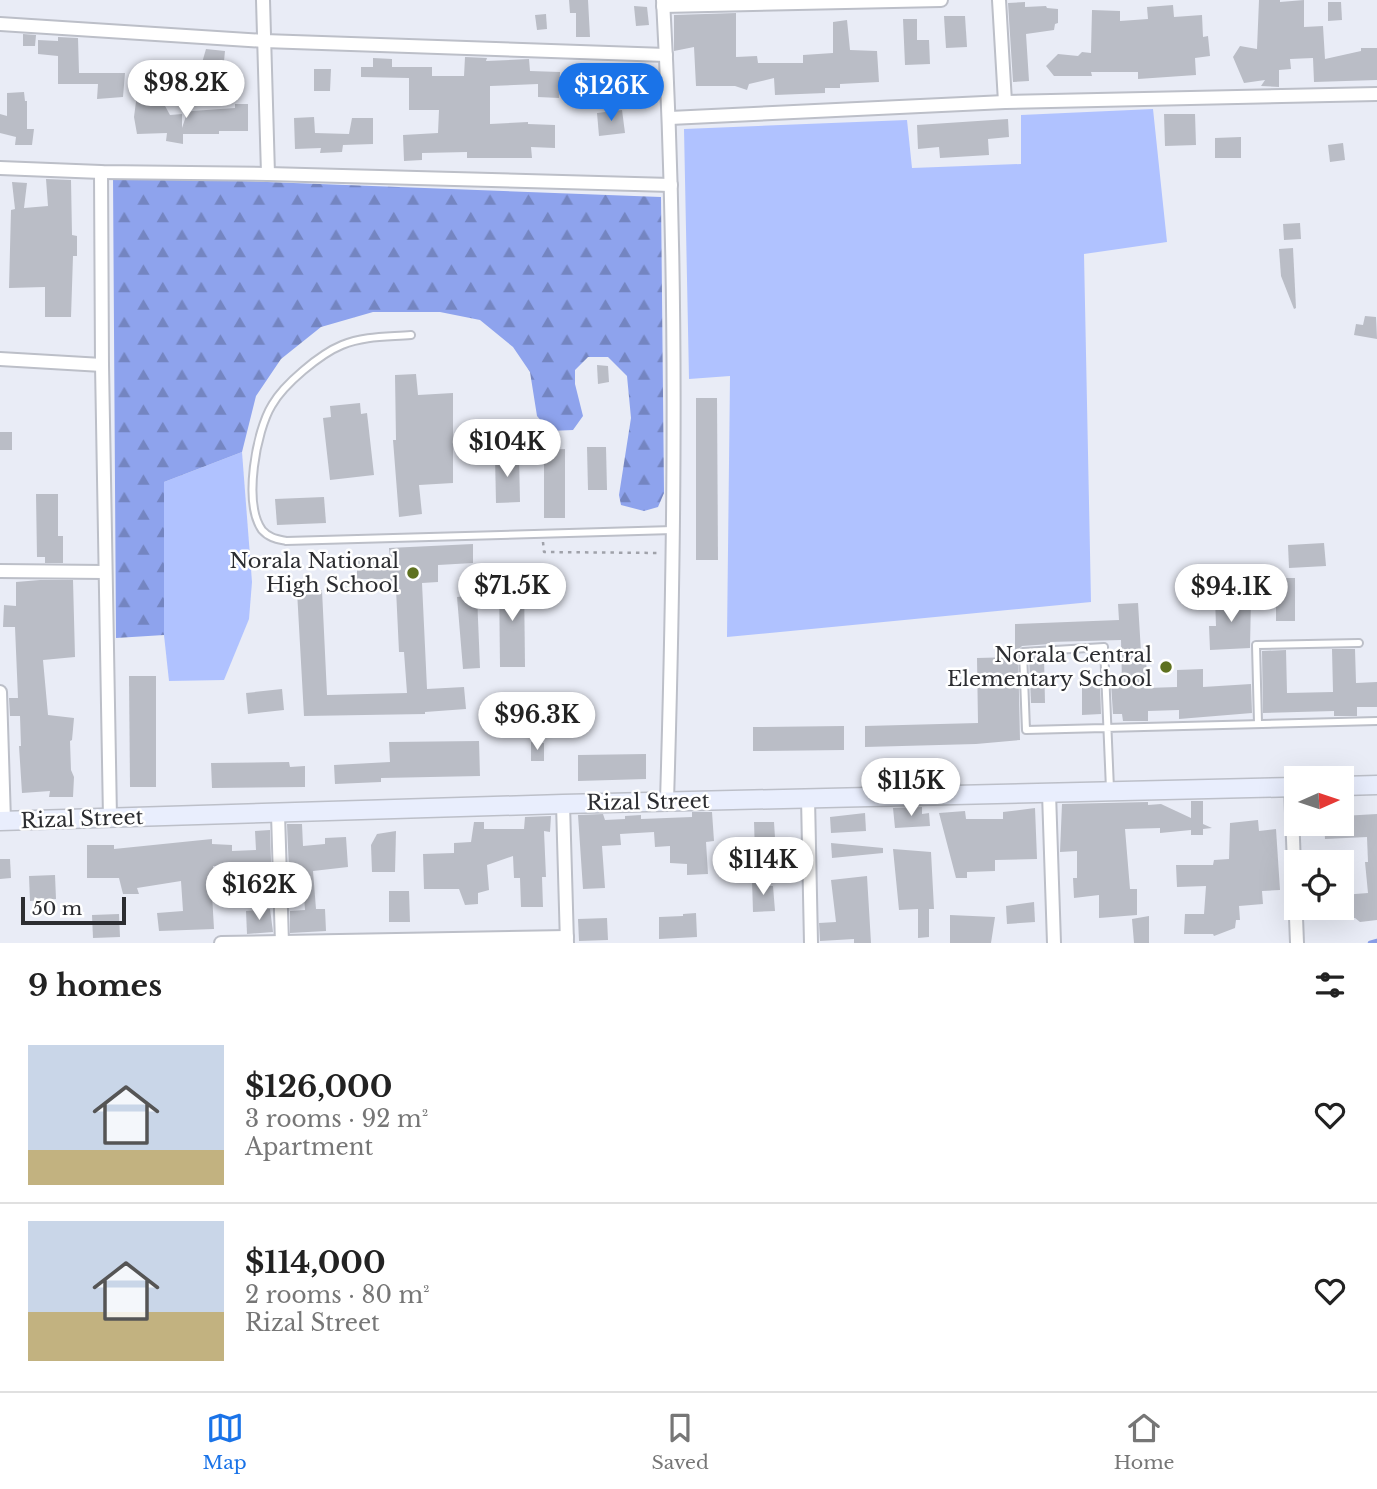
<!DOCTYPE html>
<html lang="en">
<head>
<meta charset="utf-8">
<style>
  body { margin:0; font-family:"Libre Baskerville",serif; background:#f2f2f2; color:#222; height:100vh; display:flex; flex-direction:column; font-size:26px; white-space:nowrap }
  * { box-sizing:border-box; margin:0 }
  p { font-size:23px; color:#767676 }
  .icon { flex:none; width:38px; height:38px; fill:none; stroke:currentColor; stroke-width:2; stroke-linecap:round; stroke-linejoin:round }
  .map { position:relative; height:943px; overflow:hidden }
  .side { display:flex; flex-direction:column; background:#fff; flex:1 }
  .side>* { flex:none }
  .needle { width:46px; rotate:87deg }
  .tools { position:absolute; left:1284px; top:766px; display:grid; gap:14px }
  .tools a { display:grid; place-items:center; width:70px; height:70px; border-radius:0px; background:#fff; box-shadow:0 7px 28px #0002; font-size:35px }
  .scale { position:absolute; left:21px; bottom:18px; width:105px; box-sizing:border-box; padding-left:7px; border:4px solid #2c2d31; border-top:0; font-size:19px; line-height:24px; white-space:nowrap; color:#2c2d31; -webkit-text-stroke:5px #fff; paint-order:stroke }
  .price { position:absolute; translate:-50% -60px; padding:0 16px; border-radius:24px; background:#fff; color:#222; font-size:23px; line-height:46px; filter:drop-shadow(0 2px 4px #0008) }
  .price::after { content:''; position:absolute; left:50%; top:42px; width:21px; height:16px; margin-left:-10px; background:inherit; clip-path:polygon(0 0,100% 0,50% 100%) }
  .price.active { background:#1a73e8; color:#fff }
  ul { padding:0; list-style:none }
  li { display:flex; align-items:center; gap:21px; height:175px; padding:0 28px }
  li+li { border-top:2px solid #e0e0e0 }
  li span { display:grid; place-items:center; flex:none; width:196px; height:140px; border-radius:0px; color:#555 }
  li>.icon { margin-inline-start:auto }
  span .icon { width:84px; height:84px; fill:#fffc; stroke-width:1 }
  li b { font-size:30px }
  h2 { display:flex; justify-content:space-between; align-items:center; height:84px; padding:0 28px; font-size:30px }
  .menu { display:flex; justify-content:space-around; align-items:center; height:98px; border-top:2px solid #e0e0e0; background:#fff; font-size:19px; color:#767676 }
  .menu a { display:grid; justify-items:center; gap:4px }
  .menu .active { color:#1a73e8 }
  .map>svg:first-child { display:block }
  .grass { fill:#b0c2ff }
  .forest { fill:url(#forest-firs) }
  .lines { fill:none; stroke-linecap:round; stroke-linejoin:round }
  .stream { stroke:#889de6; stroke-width:4.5 }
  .building { fill:#babdc6 }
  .lane-casing { stroke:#bcbfc8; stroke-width:10 }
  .street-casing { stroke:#bcbfc8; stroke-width:16 }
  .secondary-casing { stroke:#bcbfc8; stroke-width:21 }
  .path { stroke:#a0a2aa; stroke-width:2.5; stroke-dasharray:3.5 5; stroke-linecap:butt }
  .lane { stroke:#fff; stroke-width:6 }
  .street { stroke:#fff; stroke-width:12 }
  .secondary { stroke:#e9eefd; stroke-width:18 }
  .poi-dot { fill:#5e711f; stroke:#fff; stroke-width:2.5 }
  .labels { text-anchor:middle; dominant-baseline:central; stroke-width:5; stroke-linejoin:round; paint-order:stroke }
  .poi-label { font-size:21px; fill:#2c2d31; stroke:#fff; text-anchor:end }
  .street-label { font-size:21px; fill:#2c2d31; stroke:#fff }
</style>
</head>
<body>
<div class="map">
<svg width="1377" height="943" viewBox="0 0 1377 943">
  <defs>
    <pattern id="forest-firs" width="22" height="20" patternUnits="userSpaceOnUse" patternTransform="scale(1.75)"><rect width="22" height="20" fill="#8ea3ed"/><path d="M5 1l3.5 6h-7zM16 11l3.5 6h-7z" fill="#7485c1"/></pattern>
  </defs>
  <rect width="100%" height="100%" fill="#e9ecf6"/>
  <!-- grass -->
  <g class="grass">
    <polygon points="1153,109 1167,242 1084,254 1091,602 727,637 730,376 689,379 684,129 907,120 912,168 1021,164 1021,115"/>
    <polygon points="242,452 252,582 249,619 224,680 169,681 164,635 164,482"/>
  </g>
  <!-- forest -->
  <polygon class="forest" points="113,176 661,197 664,493 658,507 644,511 621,505 619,495 631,418 627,376 608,357 588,357 575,370 575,384 583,416 573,430 550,431 537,416 530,372 513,347 480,320 440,312 373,312 321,327 281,359 256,396 242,452 164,482 164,635 116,638"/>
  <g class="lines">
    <!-- stream -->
    <polyline class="stream" points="1370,943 1377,941"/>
  </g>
  <!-- building -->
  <g class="building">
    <polygon points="569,0 588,0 590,37 576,37 576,13 570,13"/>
    <polygon points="1259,0 1280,0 1280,2 1304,0 1304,27 1323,26 1325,59 1361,51 1361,48 1377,48 1377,80 1314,82 1313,58 1290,59 1291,69 1279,70 1279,87 1261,86 1265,80 1244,83 1233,57 1240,46 1257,49"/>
    <polygon points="1025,2 1025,7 1046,6 1047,8 1058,9 1058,23 1055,24 1054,30 1026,34 1029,81 1013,82 1008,3"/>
    <polygon points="1328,2 1341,2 1342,20 1328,21"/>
    <polygon points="1173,5 1174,17 1202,15 1203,37 1208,36 1210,56 1195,58 1196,75 1138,79 1138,72 1091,72 1092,76 1054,76 1046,66 1058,54 1078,56 1082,52 1091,53 1092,10 1120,11 1120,21 1148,19 1147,7"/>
    <polygon points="634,6 647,7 649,25 636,26"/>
    <polygon points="736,13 736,57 757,56 758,63 803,63 803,55 833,53 833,22 847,20 850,50 877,51 879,82 840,84 840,88 825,88 825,93 775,95 774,78 749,84 747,90 735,86 696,86 694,47 674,51 674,15"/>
    <polygon points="546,14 547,29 537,30 535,15"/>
    <polygon points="944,16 965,16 967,47 946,48"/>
    <polygon points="903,19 917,19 917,40 929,40 930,64 905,65"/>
    <polygon points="23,34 36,35 35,46 23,46"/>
    <polygon points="58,37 78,38 79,73 125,73 123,97 97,99 98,84 58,84 58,56 38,54 38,40 58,41"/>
    <polygon points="206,49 225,51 222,81 197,80"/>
    <polygon points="465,57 487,58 486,61 529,59 530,71 560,72 559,98 538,97 538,84 490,86 490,124 528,122 528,124 555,125 555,148 531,147 532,158 467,158 467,152 422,153 422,160 404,161 403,135 438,133 439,110 409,110 409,78 361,77 361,67 373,67 373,58 392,59 392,67 432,67 432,76 464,76"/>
    <polygon points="180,64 181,85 163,85 162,65"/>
    <polygon points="314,69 331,69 330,91 314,91"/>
    <polygon points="24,92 25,101 27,101 27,129 34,129 32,145 15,145 16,137 0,133 0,114 7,116 7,93"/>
    <polygon points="137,94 159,95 170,115 182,114 182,128 187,113 192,111 235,108 235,104 248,104 248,131 219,131 219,134 183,134 183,144 166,141 167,133 137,134 134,117"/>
    <polygon points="622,110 625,133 599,136 597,113"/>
    <polygon points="1164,114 1195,114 1196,145 1165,146"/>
    <polygon points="314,117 315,133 349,134 352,118 373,118 373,144 343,145 342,152 320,153 321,148 295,149 294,118"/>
    <polygon points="1008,119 1009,137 988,139 989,155 940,158 939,147 918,149 917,125"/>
    <polygon points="1241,137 1241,158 1215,158 1215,138"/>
    <polygon points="1343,143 1345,160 1330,162 1328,145"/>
    <polygon points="46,179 71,180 72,235 77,236 77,256 73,256 71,317 45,317 45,287 9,288 11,210 15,209 12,182 27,183 24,208 48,206"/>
    <polygon points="1300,223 1301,239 1284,240 1283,224"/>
    <polygon points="1293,248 1296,308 1294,309 1281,276 1279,249"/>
    <polygon points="1365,316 1376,317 1377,339 1354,335 1356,324 1363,325"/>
    <polygon points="597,365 608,366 609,382 598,384"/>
    <polygon points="416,374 418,395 453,393 453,483 419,485 422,514 399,517 393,440 396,440 395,375"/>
    <polygon points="696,398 717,398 718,560 696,560"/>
    <polygon points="360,403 361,414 367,413 374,475 330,480 323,418 331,417 330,406"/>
    <rect x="0" y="432" width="12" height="18"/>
    <polygon points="587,447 606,447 607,490 588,490"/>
    <polygon points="565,449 565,518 544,518 544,450"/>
    <polygon points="495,456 519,456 520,502 496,503"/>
    <polygon points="36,494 58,494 58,536 63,536 63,563 45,563 45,557 37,557"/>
    <polygon points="324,497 326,523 277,525 275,499"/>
    <polygon points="1324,543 1326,566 1289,568 1288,545"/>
    <polygon points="473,544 473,563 438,565 438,582 422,583 427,689 464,687 466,709 425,712 425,714 304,716 297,591 322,590 327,695 407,693 404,652 399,652 396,589 390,589 390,579 357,579 357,558 390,558 389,548"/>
    <rect x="1276" y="578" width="19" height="43"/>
    <polygon points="499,579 524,579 525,667 500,667"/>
    <polygon points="40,580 73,580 75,657 43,660 48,715 74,718 72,740 70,741 71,770 74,777 73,797 49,797 50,791 22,793 19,746 21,746 20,716 10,716 9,698 18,698 16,651 15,627 3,627 4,605 16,606 16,582"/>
    <polygon points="477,595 480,668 463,669 457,597"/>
    <polygon points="1251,597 1250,648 1210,650 1209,626 1216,626 1215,598"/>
    <polygon points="1138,603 1141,652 1146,651 1147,688 1177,687 1177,670 1203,669 1203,687 1251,684 1252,713 1179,719 1179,710 1148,711 1148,721 1123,721 1122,714 1113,714 1111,683 1122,683 1121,640 1050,642 1050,644 1022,646 1018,650 1020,740 976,744 865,747 865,726 978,723 977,658 1015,657 1015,624 1119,620 1118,604"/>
    <polygon points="1332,649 1355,649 1356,683 1377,682 1377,707 1357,707 1357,716 1334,716 1334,711 1263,713 1262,651 1286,650 1287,693 1333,692"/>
    <polygon points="1044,656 1045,703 1031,703 1029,657"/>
    <polygon points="129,676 156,676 156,787 130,787"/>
    <polygon points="1082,683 1100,683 1101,714 1082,715"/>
    <polygon points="282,689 284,710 248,714 246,693"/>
    <polygon points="844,726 844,750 753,751 753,727"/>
    <polygon points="479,741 480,776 381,778 381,782 335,784 334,765 390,762 389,742"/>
    <polygon points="531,742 544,743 544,761 531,761"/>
    <polygon points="646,754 646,779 578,781 578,755"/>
    <polygon points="289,762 290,767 305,766 305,787 212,788 211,763"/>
    <polygon points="1191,801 1203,801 1203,824 1212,828 1203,829 1203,835 1191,835 1191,830 1160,833 1160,828 1125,829 1130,889 1137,889 1137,915 1099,918 1099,895 1074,898 1073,878 1077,878 1077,851 1060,852 1062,804 1148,802 1148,805 1161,804 1191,818"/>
    <polygon points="922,807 922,814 929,813 930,826 895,828 893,808"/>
    <polygon points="1035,808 1037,859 995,860 995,871 967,872 967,878 956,878 939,813 965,811 966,819 1003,819 1003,812"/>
    <polygon points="692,812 712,812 714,841 706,842 708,874 687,875 687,864 670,863 670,846 655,847 654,832 620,834 621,845 602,846 605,888 583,889 578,815 603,814 605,820 625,819 625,816 641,815 641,819 692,817"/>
    <polygon points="865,813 866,831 831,833 830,817"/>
    <polygon points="1377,814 1377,920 1360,922 1355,918 1342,918 1342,895 1368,893 1365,862 1368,862 1367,837 1325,839 1324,824 1342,824 1342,816"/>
    <polygon points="551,816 550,832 544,831 546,877 542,877 543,907 521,907 520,878 514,878 513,856 487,865 489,890 478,893 478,904 465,905 459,889 424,889 423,854 454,853 454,843 471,842 474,822 484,822 484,829 524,829 525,817"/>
    <polygon points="1258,820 1259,831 1276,829 1280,890 1262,891 1263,904 1239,906 1240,920 1236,920 1235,928 1214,936 1213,934 1184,934 1185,914 1204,914 1206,886 1177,887 1176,865 1213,865 1214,860 1229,859 1230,823"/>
    <polygon points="754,822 774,822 776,853 755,854"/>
    <polygon points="287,824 302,824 303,846 325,844 325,838 346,837 348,867 313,871 316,909 325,909 326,931 290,933 290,911 305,910 302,870 289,870"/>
    <polygon points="270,830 272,890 260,891 259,874 248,878 248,867 213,866 214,876 211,877 214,929 159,931 157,913 183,911 181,881 137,888 139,894 123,894 119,878 87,878 87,845 114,845 114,849 212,839 212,844 232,845 232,851 256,850 255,831"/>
    <polygon points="396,831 395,872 372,872 371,845 377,834"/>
    <polygon points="831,843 883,848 883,853 832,858"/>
    <polygon points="893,849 931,852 934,909 929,909 929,937 918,938 918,909 899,910"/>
    <polygon points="0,859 10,859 11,878 0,879"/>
    <polygon points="55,875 56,899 30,901 29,876"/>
    <polygon points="867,876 871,943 854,943 854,939 820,941 819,923 836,922 831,880"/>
    <polygon points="766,879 767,886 773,886 775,911 753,912 752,880"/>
    <polygon points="389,891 409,891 410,922 389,922"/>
    <polygon points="1034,902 1035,922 1007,924 1006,906"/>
    <polygon points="270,909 273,932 247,934 246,911"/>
    <polygon points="696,913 697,937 659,939 659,917 683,916 683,914"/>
    <polygon points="119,914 120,937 93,938 92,915"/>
    <polygon points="950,915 995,917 991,943 950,943"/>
    <polygon points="1149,916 1149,943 1134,943 1132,919"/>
    <polygon points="607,918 608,940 579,941 578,919"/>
  </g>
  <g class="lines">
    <defs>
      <g id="lane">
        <path d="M 411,335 C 387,337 364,336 342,345 C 320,354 284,384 272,405 C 256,431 243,503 262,530 C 269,538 277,539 286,541 L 673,530"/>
        <polyline points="1258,723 1256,645 1359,643"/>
        <polyline points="1110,789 1104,647 1023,652 1026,730 1377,721"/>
      </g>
      <g id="street">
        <polyline points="263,0 268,174"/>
        <path d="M 663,0 C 678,268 675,533 667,801"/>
        <polyline points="999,0 1005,102"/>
        <polyline points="663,6 941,0"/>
        <polyline points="0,24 264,41 666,55"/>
        <polyline points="670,118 1005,102 1377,94"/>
        <polyline points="0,168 101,172 268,174 671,185"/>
        <polyline points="101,172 102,365 110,818"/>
        <polyline points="0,359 102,365"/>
        <polyline points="0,571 105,572"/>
        <polyline points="0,692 4,821"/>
        <polyline points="1291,787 1297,943"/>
        <polyline points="1049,793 1054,943"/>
        <polyline points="808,798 811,943"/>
        <polyline points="563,804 567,943"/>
        <polyline points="278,814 282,943"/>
        <polyline points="221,943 567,937"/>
      </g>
      <g id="secondary">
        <polyline points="1342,786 1377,785"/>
        <polyline points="0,821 563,804 1297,787"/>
      </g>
    </defs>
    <!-- lane casing -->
    <use href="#lane" class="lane-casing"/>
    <!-- street casing -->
    <use href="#street" class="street-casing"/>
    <!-- secondary casing -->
    <use href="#secondary" class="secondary-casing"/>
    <!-- path -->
    <polyline class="path" points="543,542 544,552 660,553"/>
    <!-- lane -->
    <use href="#lane" class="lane"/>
    <!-- street -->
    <use href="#street" class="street"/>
    <!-- secondary -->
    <use href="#secondary" class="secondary"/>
  </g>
  <!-- markers -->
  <g class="poi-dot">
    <circle cx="413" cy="573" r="7"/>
    <circle cx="1166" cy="667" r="7"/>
  </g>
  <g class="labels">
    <!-- poi labels -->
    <g class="poi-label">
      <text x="399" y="561">Norala National<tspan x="399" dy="24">High School</tspan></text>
      <text x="1152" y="655">Norala Central<tspan x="1152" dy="24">Elementary School</tspan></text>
    </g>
    <!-- street labels -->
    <g class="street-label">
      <text transform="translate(648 802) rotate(-1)">Rizal Street</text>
      <text transform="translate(82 819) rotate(-2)">Rizal Street</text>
    </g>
  </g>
</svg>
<div class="tools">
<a><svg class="needle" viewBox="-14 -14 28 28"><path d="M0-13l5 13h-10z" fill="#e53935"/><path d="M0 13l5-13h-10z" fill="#767676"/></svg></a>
<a><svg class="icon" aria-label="locate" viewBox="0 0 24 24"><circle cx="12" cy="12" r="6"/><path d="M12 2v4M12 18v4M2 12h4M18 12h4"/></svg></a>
</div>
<div class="scale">50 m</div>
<b class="price" style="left:186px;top:120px">$98.2K</b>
<b class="price active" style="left:611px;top:123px">$126K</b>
<b class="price" style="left:507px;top:479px">$104K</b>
<b class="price" style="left:512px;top:623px">$71.5K</b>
<b class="price" style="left:1231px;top:624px">$94.1K</b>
<b class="price" style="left:537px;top:752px">$96.3K</b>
<b class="price" style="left:911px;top:818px">$115K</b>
<b class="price" style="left:763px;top:897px">$114K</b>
<b class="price" style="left:259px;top:922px">$162K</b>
</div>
<section class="side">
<h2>9 homes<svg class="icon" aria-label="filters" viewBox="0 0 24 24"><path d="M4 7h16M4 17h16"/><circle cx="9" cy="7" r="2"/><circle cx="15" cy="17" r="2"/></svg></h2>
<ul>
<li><span style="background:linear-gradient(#c9d6e8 75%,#c2b280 0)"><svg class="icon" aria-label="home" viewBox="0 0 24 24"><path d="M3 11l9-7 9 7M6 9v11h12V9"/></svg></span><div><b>$126,000</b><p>3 rooms · 92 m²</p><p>Apartment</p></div><svg class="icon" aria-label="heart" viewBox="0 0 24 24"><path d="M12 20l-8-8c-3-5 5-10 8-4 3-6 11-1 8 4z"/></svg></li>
<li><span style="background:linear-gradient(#c9d6e8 65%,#c2b280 0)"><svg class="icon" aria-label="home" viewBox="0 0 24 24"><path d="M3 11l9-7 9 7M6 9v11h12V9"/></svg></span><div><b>$114,000</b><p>2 rooms · 80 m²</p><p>Rizal Street</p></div><svg class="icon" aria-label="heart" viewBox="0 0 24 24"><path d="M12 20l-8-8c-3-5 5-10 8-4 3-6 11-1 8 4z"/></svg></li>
</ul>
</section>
<nav class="menu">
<a class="active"><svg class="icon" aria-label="map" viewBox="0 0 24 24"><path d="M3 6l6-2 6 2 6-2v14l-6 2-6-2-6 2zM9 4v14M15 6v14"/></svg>Map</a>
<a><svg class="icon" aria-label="saved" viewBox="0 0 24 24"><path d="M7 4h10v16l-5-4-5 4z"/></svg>Saved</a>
<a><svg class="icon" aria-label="home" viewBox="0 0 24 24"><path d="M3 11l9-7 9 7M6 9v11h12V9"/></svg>Home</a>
</nav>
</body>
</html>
